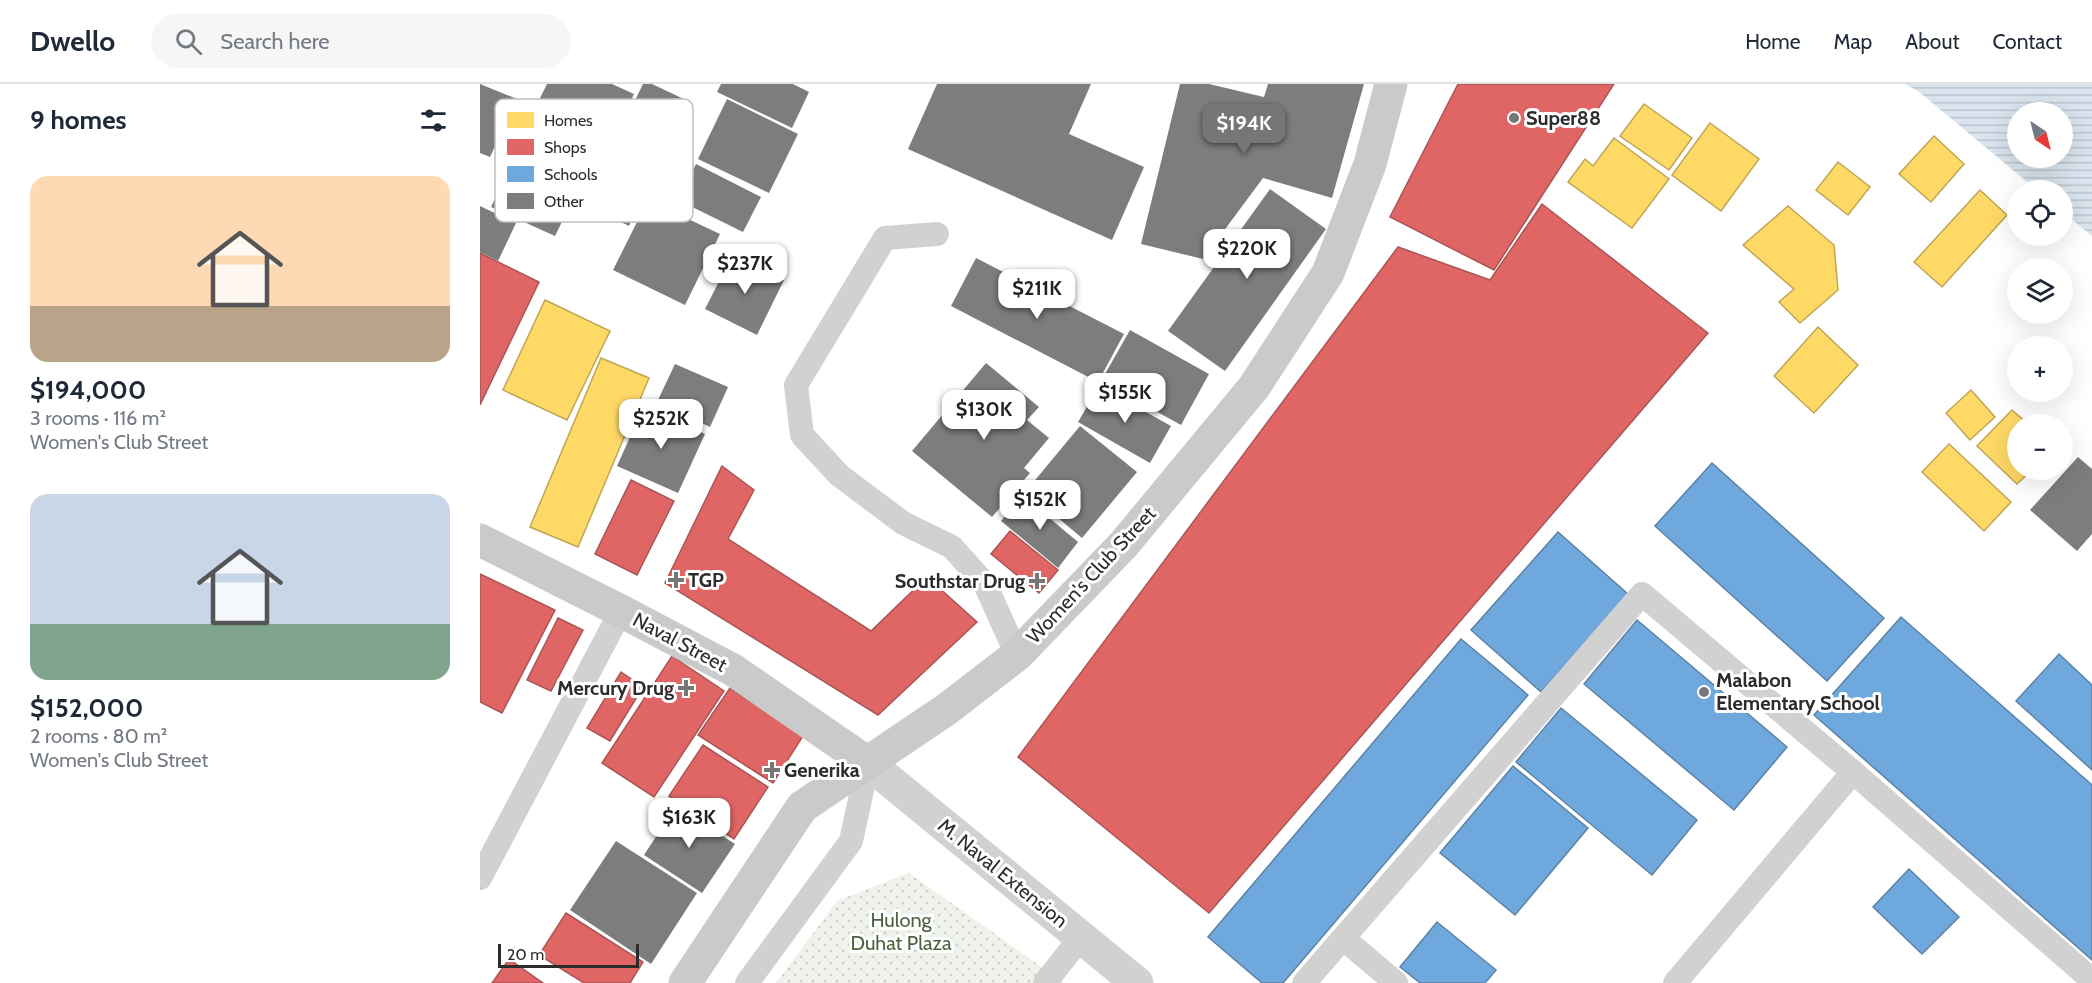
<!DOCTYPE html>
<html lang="en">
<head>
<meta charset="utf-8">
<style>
  body { margin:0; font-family:Cabin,sans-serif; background:#f6f6f7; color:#1f2937; height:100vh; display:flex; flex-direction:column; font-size:22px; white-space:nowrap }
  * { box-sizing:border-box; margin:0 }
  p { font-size:20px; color:#747a83 }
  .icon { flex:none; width:33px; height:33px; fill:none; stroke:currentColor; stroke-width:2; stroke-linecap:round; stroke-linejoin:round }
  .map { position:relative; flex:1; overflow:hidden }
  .details { display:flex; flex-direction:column; background:#fff; width:480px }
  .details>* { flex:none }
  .needle { width:39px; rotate:145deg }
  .fabs { position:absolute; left:1527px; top:18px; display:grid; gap:12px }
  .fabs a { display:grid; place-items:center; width:66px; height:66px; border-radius:50%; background:#fff; box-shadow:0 6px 24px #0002; font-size:30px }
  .scale { position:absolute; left:18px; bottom:15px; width:141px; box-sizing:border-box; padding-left:6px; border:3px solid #2c2c2c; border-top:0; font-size:16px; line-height:21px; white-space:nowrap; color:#2c2c2c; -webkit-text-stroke:4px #fff; paint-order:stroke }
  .price { position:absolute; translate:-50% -51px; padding:0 14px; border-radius:12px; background:#fff; color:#222; font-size:20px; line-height:39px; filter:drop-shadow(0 2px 3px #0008) }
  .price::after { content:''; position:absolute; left:50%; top:36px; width:18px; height:14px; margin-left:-9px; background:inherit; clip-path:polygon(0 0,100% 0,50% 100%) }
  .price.on { background:#767676; color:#fff }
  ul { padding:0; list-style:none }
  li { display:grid; align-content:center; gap:12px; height:318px; padding:0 30px }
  li span { display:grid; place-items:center; height:186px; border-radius:18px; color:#555 }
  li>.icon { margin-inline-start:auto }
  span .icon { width:108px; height:108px; fill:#fffc; stroke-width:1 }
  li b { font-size:26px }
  h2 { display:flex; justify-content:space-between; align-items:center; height:72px; padding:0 30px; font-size:26px }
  header { display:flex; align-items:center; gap:36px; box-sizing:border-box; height:84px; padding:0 30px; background:#fff; border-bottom:2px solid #e0e1e3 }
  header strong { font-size:28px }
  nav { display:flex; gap:33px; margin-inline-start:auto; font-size:21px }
  .search { width:420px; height:54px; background:#f6f6f7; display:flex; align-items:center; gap:15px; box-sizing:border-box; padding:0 21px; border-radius:33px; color:#747a83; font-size:22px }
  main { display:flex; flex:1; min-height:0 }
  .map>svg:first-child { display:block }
  .grass { fill:url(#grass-dots) }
  .water { fill:url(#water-rules); fill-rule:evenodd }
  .homes { fill:#ffd966; stroke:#c0a555; stroke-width:1.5 }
  .shops { fill:#e06666; stroke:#a55; stroke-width:1.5 }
  .schools { fill:#6fa8dc; stroke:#5b83a7; stroke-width:1.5 }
  .building { fill:#7d7d7d }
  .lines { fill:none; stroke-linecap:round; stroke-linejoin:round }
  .lane { stroke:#d1d1d1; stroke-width:24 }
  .street { stroke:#d1d1d1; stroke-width:33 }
  .secondary { stroke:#cacaca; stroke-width:33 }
  .poi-dot { fill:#767676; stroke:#fff; stroke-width:2 }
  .labels { text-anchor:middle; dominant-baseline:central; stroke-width:6; stroke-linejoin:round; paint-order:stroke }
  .poi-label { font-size:20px; font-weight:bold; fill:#2c2c2c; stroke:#fff; text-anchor:start }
  .street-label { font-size:20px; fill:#2c2c2c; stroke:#fff }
  .park-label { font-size:20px; fill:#4d623f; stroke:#fff }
  .key { fill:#fff; stroke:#c0c0c0; stroke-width:1.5 }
  .key-label { font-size:16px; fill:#2c2c2c }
</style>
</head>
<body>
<header>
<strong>Dwello</strong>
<div class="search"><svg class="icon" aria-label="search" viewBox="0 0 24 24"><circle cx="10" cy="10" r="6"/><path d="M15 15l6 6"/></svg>Search here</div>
<nav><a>Home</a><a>Map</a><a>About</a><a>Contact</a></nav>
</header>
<main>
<section class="details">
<h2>9 homes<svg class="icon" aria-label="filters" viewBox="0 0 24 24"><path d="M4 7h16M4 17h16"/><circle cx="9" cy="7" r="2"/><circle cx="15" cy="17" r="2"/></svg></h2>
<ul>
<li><span style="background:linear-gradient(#ffd9b3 70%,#b9a48a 0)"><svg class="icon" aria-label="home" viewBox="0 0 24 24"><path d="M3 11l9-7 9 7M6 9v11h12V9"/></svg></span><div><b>$194,000</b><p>3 rooms · 116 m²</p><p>Women's Club Street</p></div></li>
<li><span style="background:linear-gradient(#c9d6e8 70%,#7fa58c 0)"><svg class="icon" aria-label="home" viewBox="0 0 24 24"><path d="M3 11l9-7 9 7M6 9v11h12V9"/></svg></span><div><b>$152,000</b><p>2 rooms · 80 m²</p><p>Women's Club Street</p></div></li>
</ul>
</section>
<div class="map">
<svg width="1612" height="899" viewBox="0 0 1612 899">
  <defs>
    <pattern id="grass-dots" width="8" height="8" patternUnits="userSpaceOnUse" patternTransform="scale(1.5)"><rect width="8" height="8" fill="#eef2eb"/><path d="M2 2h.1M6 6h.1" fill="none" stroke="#ccd0ca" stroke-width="1.8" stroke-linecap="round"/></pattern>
    <pattern id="water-rules" width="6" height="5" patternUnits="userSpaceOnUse" patternTransform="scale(1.5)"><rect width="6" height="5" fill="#d9e4ee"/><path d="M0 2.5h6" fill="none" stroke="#bac4cc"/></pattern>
  </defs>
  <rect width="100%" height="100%" fill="#fff"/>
  <!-- grass -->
  <polygon class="grass" points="429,789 584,899 296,899 357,817"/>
  <!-- water -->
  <path class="water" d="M 1425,0 L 1612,0 L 1612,152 L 1583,128 L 1582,106 L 1557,106 L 1438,7 ZM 1538,28 L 1582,28 L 1582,74 L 1538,74 Z"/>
  <!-- homes -->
  <g class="homes">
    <polygon points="1164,20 1212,54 1189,86 1140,52"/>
    <polygon points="1230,39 1279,75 1241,127 1192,91"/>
    <polygon points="1454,52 1484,80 1451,118 1419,90"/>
    <polygon points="1134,54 1189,95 1152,144 1088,98 1105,75 1113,82"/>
    <polygon points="1358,78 1390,103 1368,131 1336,106"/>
    <polygon points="1500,106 1527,131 1462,203 1434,178"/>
    <polygon points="1308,122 1354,161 1358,206 1320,239 1299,218 1314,205 1263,161"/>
    <polygon points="65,216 130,247 87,336 23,306"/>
    <polygon points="1338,243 1378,281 1334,329 1294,292"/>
    <polygon points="121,274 169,294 98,463 50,443"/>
    <polygon points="1491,306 1515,333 1490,356 1466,329"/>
    <polygon points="1532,326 1548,340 1538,340 1538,386 1552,386 1537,400 1497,362"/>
    <polygon points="1469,360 1531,418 1504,447 1442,388"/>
  </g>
  <!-- shops -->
  <g class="shops">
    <polygon points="978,0 1134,0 1014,186 910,133"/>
    <polygon points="1062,120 1228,249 729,829 538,673 918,163 1010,196"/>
    <polygon points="0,169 59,198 0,321"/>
    <polygon points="242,382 274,406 248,455 391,547 447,493 497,538 398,631 185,499"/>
    <polygon points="151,396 194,417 157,491 115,470"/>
    <polygon points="530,447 578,486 559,509 511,470"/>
    <polygon points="0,490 75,526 22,629 0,618"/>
    <polygon points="78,534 103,546 71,607 47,596"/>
    <polygon points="192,572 244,607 174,713 122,679"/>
    <polygon points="141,588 163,603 130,657 107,644"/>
    <polygon points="250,604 323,652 293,699 218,651"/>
    <polygon points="223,661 288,703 254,755 189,712"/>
    <polygon points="86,829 163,878 150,899 104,899 59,871"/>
    <polygon points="29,875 63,899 12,899"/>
  </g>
  <!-- schools -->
  <g class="schools">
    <polygon points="1232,379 1404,534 1347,597 1175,442"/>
    <polygon points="1078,448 1148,510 1061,608 991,546"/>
    <polygon points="1421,533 1612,701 1612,876 1334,631"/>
    <polygon points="1157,536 1307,663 1254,726 1104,600"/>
    <polygon points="981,555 1048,611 803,899 782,899 728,853"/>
    <polygon points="1579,570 1612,601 1612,686 1536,617"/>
    <polygon points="1081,624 1217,736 1172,791 1036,678"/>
    <polygon points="1033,682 1108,744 1035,831 960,769"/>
    <polygon points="1429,785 1479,833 1442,870 1393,823"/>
    <polygon points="957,838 1016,886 1005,899 940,899 920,883"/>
  </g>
  <!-- building -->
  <g class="building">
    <polygon points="0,0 37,15 10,73 0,69"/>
    <polygon points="67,0 132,0 154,10 134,51 59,16"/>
    <polygon points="163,0 172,0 210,18 182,78 135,57"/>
    <polygon points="241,0 313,0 329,8 312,44 237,8"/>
    <polygon points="457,0 611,0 589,50 664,83 632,156 428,65"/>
    <polygon points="700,0 729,0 784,13 788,0 884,0 852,114 783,94 723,175 661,160"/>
    <polygon points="247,15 318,50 289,109 218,75"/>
    <polygon points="133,58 178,78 149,142 103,120"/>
    <polygon points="39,65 103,95 75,152 11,123"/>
    <polygon points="216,80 281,113 263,148 198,116"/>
    <polygon points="790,105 846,145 745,287 688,247"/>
    <polygon points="168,116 240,150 205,221 133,186"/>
    <polygon points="0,122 36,139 18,177 0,168"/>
    <polygon points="253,170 304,196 277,251 225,225"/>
    <polygon points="496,174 644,250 618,298 471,222"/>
    <polygon points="650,246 729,290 701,341 621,297"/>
    <polygon points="506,279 559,323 547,336 569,354 544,384 550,389 512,433 432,367"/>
    <polygon points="195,280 248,303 230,343 177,318"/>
    <polygon points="619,302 691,342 670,379 598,338"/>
    <polygon points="164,322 225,350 198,409 137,382"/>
    <polygon points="600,342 657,388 602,454 546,407"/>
    <polygon points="1598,373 1612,385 1612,450 1597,467 1550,426"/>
    <polygon points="542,411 598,458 578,484 521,437"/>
    <polygon points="196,722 255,760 222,809 164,771"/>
    <polygon points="136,757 217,809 171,880 90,826"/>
  </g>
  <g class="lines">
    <!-- lane -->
    <g class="lane">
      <polyline points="457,150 405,154 316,301 322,351 359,391 423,439 472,463 505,500 537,571"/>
      <polyline points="0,794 141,527"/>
      <polyline points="864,855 916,899"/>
      <polyline points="267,899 371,757 388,679"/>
      <polyline points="565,899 601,853"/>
      <polyline points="824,899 1162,510 1373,688 1612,896"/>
      <polyline points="1195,899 1373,688"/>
    </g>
    <!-- street -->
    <polyline class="street" points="388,679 657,899"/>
    <!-- secondary -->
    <g class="secondary">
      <polyline points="0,456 141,527 253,586 388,679"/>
      <polyline points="205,899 322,723 467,625 537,571 644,460 774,303 848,189 890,80 911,0"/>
    </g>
  </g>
  <!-- markers -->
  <g class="poi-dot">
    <circle cx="1034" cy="34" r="6"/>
    <path d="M193 487h6v6h6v6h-6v6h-6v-6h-6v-6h6z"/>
    <path d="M554 488h6v6h6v6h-6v6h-6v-6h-6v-6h6z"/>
    <path d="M203 595h6v6h6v6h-6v6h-6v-6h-6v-6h6z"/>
    <circle cx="1224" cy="608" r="6"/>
    <path d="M289 677h6v6h6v6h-6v6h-6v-6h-6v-6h6z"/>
  </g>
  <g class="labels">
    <!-- poi labels -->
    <g class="poi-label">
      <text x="1046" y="34">Super88</text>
      <text x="208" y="496">TGP</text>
      <text x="545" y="497" text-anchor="end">Southstar Drug</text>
      <text x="1236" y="596">Malabon<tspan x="1236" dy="23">Elementary School</tspan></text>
      <text x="194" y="604" text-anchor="end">Mercury Drug</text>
      <text x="304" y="686">Generika</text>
    </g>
    <!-- street labels -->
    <g class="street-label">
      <text transform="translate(611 491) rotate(-47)">Women's Club Street</text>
      <text transform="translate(200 558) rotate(28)">Naval Street</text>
      <text transform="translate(523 789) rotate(39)">M. Naval Extension</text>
    </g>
    <!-- park labels -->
    <g class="park-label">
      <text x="421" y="836">Hulong<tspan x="421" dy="23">Duhat Plaza</tspan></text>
    </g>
  </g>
  <!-- legend -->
  <rect x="15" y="15" width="198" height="123" rx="9" class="key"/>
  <rect x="27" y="28" width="27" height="16" fill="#ffd966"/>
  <rect x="27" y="55" width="27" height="16" fill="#e06666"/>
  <rect x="27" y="82" width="27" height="16" fill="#6fa8dc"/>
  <rect x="27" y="109" width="27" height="16" fill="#7d7d7d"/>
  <g class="key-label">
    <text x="64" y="42">Homes</text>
    <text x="64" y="69">Shops</text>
    <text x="64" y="96">Schools</text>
    <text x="64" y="123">Other</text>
  </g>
</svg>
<div class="fabs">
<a><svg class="needle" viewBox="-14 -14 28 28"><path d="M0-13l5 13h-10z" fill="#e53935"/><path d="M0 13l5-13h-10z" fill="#747a83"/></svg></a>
<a><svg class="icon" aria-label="locate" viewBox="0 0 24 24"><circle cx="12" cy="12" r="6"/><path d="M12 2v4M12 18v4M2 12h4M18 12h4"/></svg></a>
<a><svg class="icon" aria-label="layers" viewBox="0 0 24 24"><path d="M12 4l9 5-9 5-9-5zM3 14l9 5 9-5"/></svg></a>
<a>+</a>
<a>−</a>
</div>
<div class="scale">20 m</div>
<b class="price on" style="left:764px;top:71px">$194K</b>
<b class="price" style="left:767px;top:196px">$220K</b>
<b class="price" style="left:265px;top:211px">$237K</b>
<b class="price" style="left:557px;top:236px">$211K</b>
<b class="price" style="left:645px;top:340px">$155K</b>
<b class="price" style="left:504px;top:357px">$130K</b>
<b class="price" style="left:181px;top:366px">$252K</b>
<b class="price" style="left:560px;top:447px">$152K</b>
<b class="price" style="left:209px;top:765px">$163K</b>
</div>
</main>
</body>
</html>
